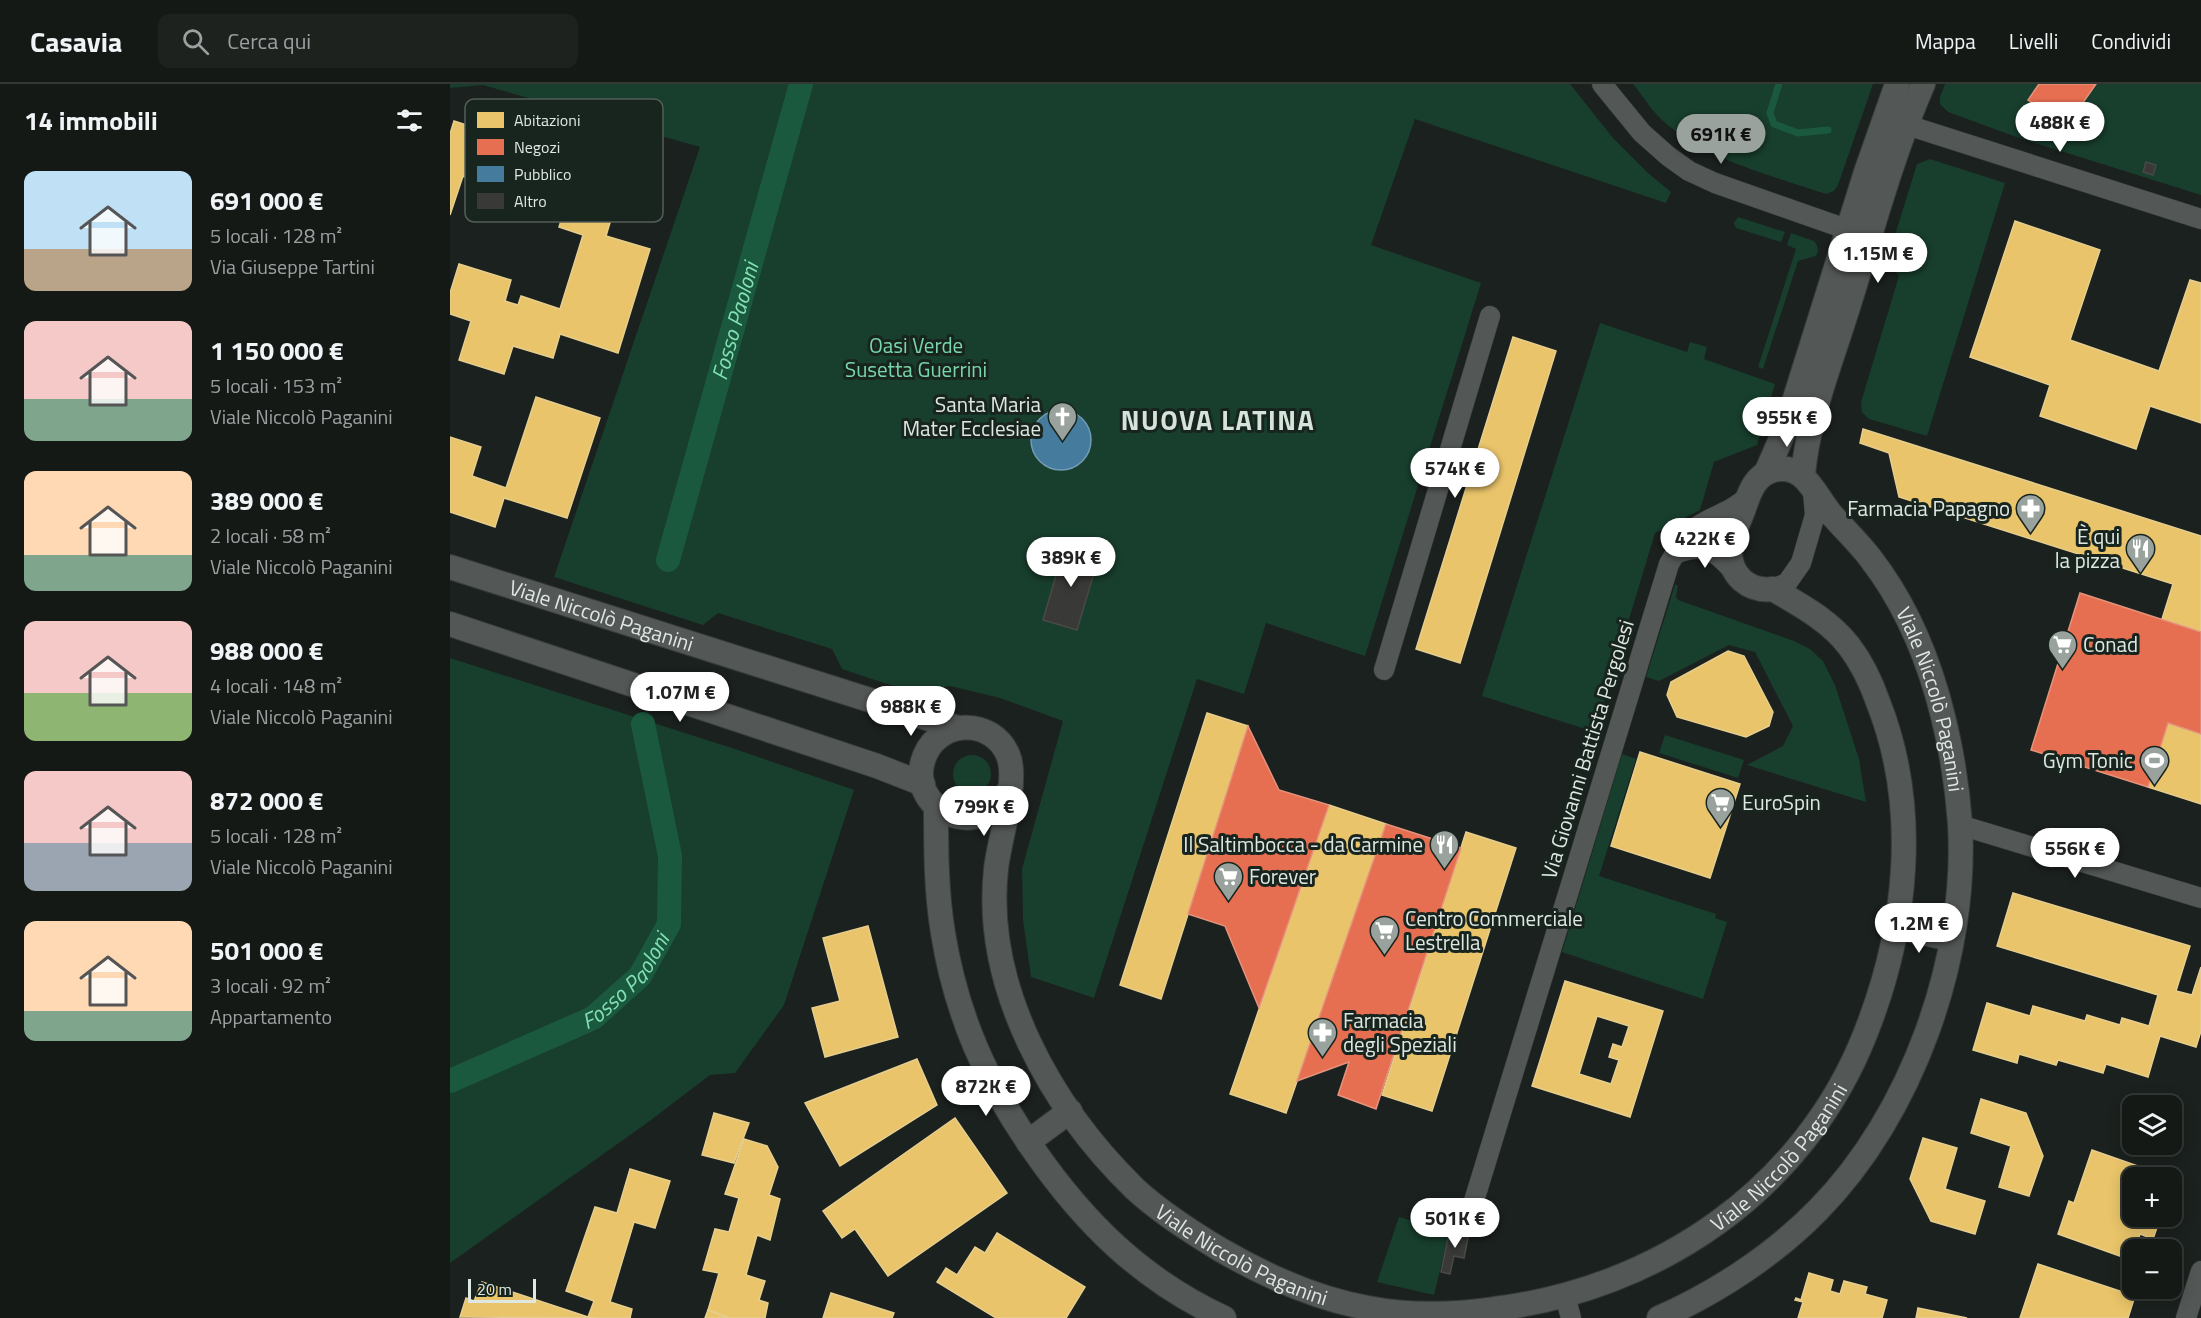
<!DOCTYPE html>
<html lang="it">
<head>
<meta charset="utf-8">
<style>
  body { margin:0; font-family:"Titillium Web",sans-serif; background:#1d221f; color:#f1f3f6; height:100vh; display:flex; flex-direction:column; font-size:22px; white-space:nowrap }
  * { box-sizing:border-box; margin:0 }
  p { font-size:20px; color:#9da0a1 }
  .icon { flex:none; width:33px; height:33px; fill:none; stroke:currentColor; stroke-width:2; stroke-linecap:round; stroke-linejoin:round }
  .map { position:relative; flex:1; overflow:hidden }
  .sheet { display:flex; flex-direction:column; background:#141916; width:450px }
  .sheet>* { flex:none }
  .tools { position:absolute; left:1672px; top:1011px; display:grid; gap:12px }
  .tools a { display:grid; place-items:center; width:60px; height:60px; border-radius:12px; background:#141916; box-shadow:0 3px 15px #0003,0 0 0 2px #333835; font-size:30px }
  .scale { position:absolute; left:18px; bottom:15px; width:68px; box-sizing:border-box; padding-left:6px; border:3px solid #dfe7e2; border-top:0; font-size:16px; line-height:21px; white-space:nowrap; color:#dfe7e2; -webkit-text-stroke:4px #18241e; paint-order:stroke }
  .price { position:absolute; translate:-50% -51px; padding:0 14px; border-radius:21px; background:#fff; color:#222; font-size:20px; line-height:39px; filter:drop-shadow(0 2px 3px #0008) }
  .price::after { content:''; position:absolute; left:50%; top:36px; width:18px; height:14px; margin-left:-9px; background:inherit; clip-path:polygon(0 0,100% 0,50% 100%) }
  .price.on { background:#9aa29d; color:#111 }
  ul { padding:0; list-style:none }
  li { display:flex; align-items:center; gap:18px; height:150px; padding:0 24px }
  li span { display:grid; place-items:center; flex:none; width:168px; height:120px; border-radius:12px; color:#555 }
  li>.icon { margin-inline-start:auto }
  span .icon { width:72px; height:72px; fill:#fffc; stroke-width:1 }
  li b { font-size:26px }
  h2 { display:flex; justify-content:space-between; align-items:center; height:72px; padding:0 24px; font-size:26px }
  header { display:flex; align-items:center; gap:36px; box-sizing:border-box; height:84px; padding:0 30px; background:#141916; border-bottom:2px solid #333835 }
  header strong { font-size:28px }
  nav { display:flex; gap:33px; margin-inline-start:auto; font-size:21px }
  .search { width:420px; height:54px; background:#1d221f; display:flex; align-items:center; gap:15px; box-sizing:border-box; padding:0 21px; border-radius:12px; color:#9da0a1; font-size:22px }
  main { display:flex; flex:1; min-height:0 }
  .map>svg:first-child { display:block }
  .green { fill:#183e2d }
  .homes { fill:#e9c46a; stroke:#e6ce8e; stroke-width:1.5; fill-rule:evenodd }
  .shops { fill:#e76f51; stroke:#e5937c; stroke-width:1.5 }
  .public { fill:#457b9d; stroke:#739bb2; stroke-width:1.5 }
  .lines { fill:none; stroke-linecap:round; stroke-linejoin:round }
  .stream { stroke:#1b593f; stroke-width:7 }
  .canal { stroke:#1b593f; stroke-width:24 }
  .building { fill:#393937; stroke:#4a4948; stroke-width:1.5 }
  .minor-casing { stroke:#353b37; stroke-width:21 }
  .tertiary-casing { stroke:#353b37; stroke-width:26 }
  .minor { stroke:#535755; stroke-width:20 }
  .tertiary { stroke:#535755; stroke-width:24 }
  .labels { text-anchor:middle; dominant-baseline:central; stroke-width:6; stroke-linejoin:round; paint-order:stroke }
  .park-label { font-size:21px; fill:#78d7aa; stroke:#18241e }
  .poi-label { font-size:21px; fill:#dfe7e2; stroke:#18241e; text-anchor:end }
  .street-label { font-size:21px; fill:#dfe7e2; stroke:#18241e }
  .water-label { font-size:22px; font-style:italic; fill:#82e1b4; stroke:#18241e }
  .district-label { font-size:27px; font-weight:bold; letter-spacing:1.5px; fill:#d4e4db; stroke:#18241e }
  .key { fill:#18241e; stroke:#545e59; stroke-width:1.5 }
  .key-label { font-size:16px; fill:#dfe7e2 }
</style>
</head>
<body>
<header>
<strong>Casavia</strong>
<div class="search"><svg class="icon" aria-label="search" viewBox="0 0 24 24"><circle cx="10" cy="10" r="6"/><path d="M15 15l6 6"/></svg>Cerca qui</div>
<nav><a>Mappa</a><a>Livelli</a><a>Condividi</a></nav>
</header>
<main>
<section class="sheet">
<h2>14 immobili<svg class="icon" aria-label="filters" viewBox="0 0 24 24"><path d="M4 7h16M4 17h16"/><circle cx="9" cy="7" r="2"/><circle cx="15" cy="17" r="2"/></svg></h2>
<ul>
<li><span style="background:linear-gradient(#bfe0f5 65%,#b9a48a 0)"><svg class="icon" aria-label="home" viewBox="0 0 24 24"><path d="M3 11l9-7 9 7M6 9v11h12V9"/></svg></span><div><b>691 000 €</b><p>5 locali · 128 m²</p><p>Via Giuseppe Tartini</p></div></li>
<li><span style="background:linear-gradient(#f6c9c9 65%,#7fa58c 0)"><svg class="icon" aria-label="home" viewBox="0 0 24 24"><path d="M3 11l9-7 9 7M6 9v11h12V9"/></svg></span><div><b>1 150 000 €</b><p>5 locali · 153 m²</p><p>Viale Niccolò Paganini</p></div></li>
<li><span style="background:linear-gradient(#ffd9b3 70%,#7fa58c 0)"><svg class="icon" aria-label="home" viewBox="0 0 24 24"><path d="M3 11l9-7 9 7M6 9v11h12V9"/></svg></span><div><b>389 000 €</b><p>2 locali · 58 m²</p><p>Viale Niccolò Paganini</p></div></li>
<li><span style="background:linear-gradient(#f6c9c9 60%,#8fb573 0)"><svg class="icon" aria-label="home" viewBox="0 0 24 24"><path d="M3 11l9-7 9 7M6 9v11h12V9"/></svg></span><div><b>988 000 €</b><p>4 locali · 148 m²</p><p>Viale Niccolò Paganini</p></div></li>
<li><span style="background:linear-gradient(#f6c9c9 60%,#9aa5b1 0)"><svg class="icon" aria-label="home" viewBox="0 0 24 24"><path d="M3 11l9-7 9 7M6 9v11h12V9"/></svg></span><div><b>872 000 €</b><p>5 locali · 128 m²</p><p>Viale Niccolò Paganini</p></div></li>
<li><span style="background:linear-gradient(#ffd9b3 75%,#7fa58c 0)"><svg class="icon" aria-label="home" viewBox="0 0 24 24"><path d="M3 11l9-7 9 7M6 9v11h12V9"/></svg></span><div><b>501 000 €</b><p>3 locali · 92 m²</p><p>Appartamento</p></div></li>
</ul>
</section>
<div class="map">
<svg width="1751" height="1234" viewBox="0 0 1751 1234">
  <rect width="100%" height="100%" fill="#1b211e"/>
  <!-- green -->
  <g class="green">
    <polygon points="0,0 1120,0 1163,54 1198,89 1221,108 1216,119 965,35 921,161 1031,199 915,572 816,539 794,610 747,595 644,914 581,893 573,836 572,785 613,637 550,614 500,602 461,608 392,585 382,565 268,529 253,541 104,493 250,63 33,1 0,4"/>
    <path d="M 1183,0 L 1423,0 L 1388,101 L 1384,107 L 1376,110 C 1321,91 1257,77 1212,36 C 1201,26 1193,12 1183,0 Z"/>
    <polygon points="1495,0 1751,0 1751,111 1569,54 1498,28 1490,20 1490,13"/>
    <polygon points="1480,75 1555,99 1477,352 1419,335 1412,328 1411,318 1449,192 1437,177 1467,80"/>
    <polygon points="1288,133 1335,148 1331,158 1286,144 1284,139"/>
    <path d="M 1341,149 L 1364,157 C 1368,162 1369,166 1366,172 L 1348,177 L 1313,285 L 1308,283 L 1346,165 L 1337,161 Z"/>
    <polygon points="1150,239 1237,268 1240,258 1257,263 1254,275 1325,300 1307,361 1264,378 1250,426 1205,449 1145,648 1032,612"/>
    <polygon points="1225,501 1228,501 1226,513 1228,516 1344,557 1360,565 1373,577 1385,601 1409,675 1416,718 1297,681 1333,662 1343,642 1305,568 1279,561 1209,597 1196,593"/>
    <polygon points="0,574 285,665 404,706 334,921 285,989 260,991 197,1039 0,1179"/>
    <polygon points="1215,651 1294,676 1288,694 1209,669"/>
    <polygon points="1172,670 1186,675 1149,792 1266,830 1265,834 1277,838 1253,915 1112,868"/>
    <circle cx="522" cy="690" r="19"/>
    <polygon points="949,1133 976,1141 1000,1145 984,1211 927,1198"/>
  </g>
  <!-- homes -->
  <g class="homes">
    <polygon points="4,37 54,53 38,101 13,92 0,131 0,50"/>
    <polygon points="98,57 141,71 135,88 157,95 166,65 212,78 198,125 167,115 156,152 200,165 168,269 110,250 103,274 63,262 54,290 9,276 21,237 0,230 0,209 9,180 61,196 55,217 68,221 71,212 110,225 133,151 109,143 119,112 84,102"/>
    <polygon points="1565,137 1650,166 1620,256 1709,287 1740,196 1751,199 1751,339 1700,322 1686,365 1590,332 1600,301 1520,273"/>
    <polygon points="1063,253 1106,267 1010,579 966,565"/>
    <polygon points="86,313 150,334 117,434 54,414 45,443 0,428 0,353 31,363 22,392 56,404"/>
    <polygon points="1413,345 1751,452 1751,548 1712,535 1723,500 1449,413 1439,369 1410,359"/>
    <polygon points="1278,567 1294,572 1323,628 1319,642 1296,653 1227,633 1217,611 1221,598"/>
    <polygon points="757,629 798,642 711,915 670,901"/>
    <polygon points="1718,639 1751,650 1751,720 1698,703"/>
    <polygon points="1190,668 1290,700 1260,794 1161,762"/>
    <polygon points="879,721 936,740 836,1029 780,1010"/>
    <polygon points="1016,748 1066,764 982,1027 932,1011"/>
    <polygon points="1563,809 1740,862 1726,907 1742,911 1751,883 1751,947 1746,963 1710,952 1698,993 1656,980 1653,989 1608,976 1606,981 1569,970 1567,979 1523,966 1537,919 1580,932 1583,922 1635,937 1637,931 1670,941 1672,934 1699,942 1708,911 1547,862"/>
    <polygon points="418,842 448,953 375,973 362,924 390,917 373,854"/>
    <path d="M 1115,897 L 1213,927 L 1180,1033 L 1082,1002 ZM 1147,932 L 1179,942 L 1172,963 L 1163,960 L 1159,973 L 1169,976 L 1161,1000 L 1129,990 Z"/>
    <polygon points="467,975 487,1021 390,1082 355,1019"/>
    <polygon points="1531,1015 1576,1029 1593,1072 1579,1112 1549,1103 1561,1062 1521,1049"/>
    <polygon points="264,1029 299,1039 284,1079 252,1071"/>
    <polygon points="505,1034 557,1109 438,1192 405,1145 392,1154 373,1127"/>
    <polygon points="1473,1054 1507,1064 1495,1105 1535,1117 1525,1150 1481,1137 1460,1095"/>
    <polygon points="294,1055 317,1062 328,1083 319,1111 330,1115 320,1156 307,1151 296,1191 315,1197 309,1216 318,1219 315,1234 279,1234 258,1226 269,1189 253,1186 265,1145 279,1148 289,1114 275,1110"/>
    <polygon points="1642,1066 1722,1094 1683,1094 1683,1132 1711,1132 1703,1155 1690,1150 1681,1176 1608,1150 1619,1117 1624,1119"/>
    <polygon points="180,1085 220,1097 205,1144 184,1138 160,1218 182,1225 180,1234 181,1234 10,1233 16,1214 24,1217 32,1198 138,1233 144,1217 116,1207 145,1123 167,1129"/>
    <polygon points="547,1149 635,1203 616,1234 546,1234 487,1198 496,1184 507,1191 525,1163 535,1169"/>
    <polygon points="1588,1180 1685,1212 1678,1234 1570,1234"/>
    <polygon points="1359,1189 1383,1196 1380,1207 1390,1210 1394,1197 1417,1203 1415,1210 1437,1216 1432,1234 1348,1234 1353,1218 1345,1216 1346,1214 1351,1216"/>
    <polygon points="381,1209 444,1229 442,1234 373,1234"/>
    <polygon points="1468,1224 1517,1234 1466,1234"/>
    <polygon points="258,1226 279,1234 255,1234"/>
  </g>
  <!-- shops -->
  <g class="shops">
    <polygon points="1589,0 1646,0 1616,43 1578,16"/>
    <polygon points="1630,509 1751,548 1751,650 1718,639 1698,703 1581,666"/>
    <polygon points="798,642 829,706 879,721 809,924 775,842 738,830"/>
    <polygon points="936,740 1011,764 926,1025 888,1011 899,978 847,997"/>
  </g>
  <!-- public -->
  <circle class="public" cx="611" cy="356" r="30"/>
  <g class="lines">
    <!-- stream -->
    <polyline class="stream" points="1329,0 1320,29 1324,40 1348,49 1378,46"/>
    <!-- canal -->
    <g class="canal">
      <path id="s1" d="M 218,476 L 351,0"/>
      <path id="s2" d="M 0,997 L 143,934 L 190,892 L 219,840 L 220,772 L 193,640"/>
    </g>
  </g>
  <!-- building -->
  <g class="building">
    <polygon points="1696,78 1706,81 1703,91 1693,88"/>
    <polygon points="615,461 649,472 627,546 593,536"/>
    <polygon points="1000,1145 1019,1149 1014,1174 1004,1172 1000,1190 991,1188"/>
  </g>
  <g class="lines">
    <defs>
      <g id="minor">
        <polyline points="1152,0 1192,49 1218,72 1239,87 1265,99 1399,146"/>
        <polyline points="1457,41 1751,135"/>
        <path d="M 1225,470 C 1256,458 1266,467 1286,490"/>
        <polyline points="1323,505 1337,499 1351,479 1365,431 1363,408"/>
        <polyline points="934,586 1040,232"/>
        <polyline points="1510,741 1751,814"/>
        <path d="M 1024,1117 L 1219,480 C 1227,466 1235,451 1248,442 C 1266,430 1282,428 1298,412"/>
        <polyline points="1115,1212 1121,1234"/>
        <polyline points="1736,1234 1751,1187"/>
      </g>
      <g id="tertiary">
        <polyline points="1316,389 1336,343 1416,88 1447,0"/>
        <path d="M 1353,391 C 1358,333 1382,276 1399,220 C 1422,147 1442,71 1473,0"/>
        <path id="s3" d="M 0,483 L 508,644"/>
        <polyline points="0,540 427,682 473,700"/>
        <path id="s4" d="M 561,702 C 534,763 452,726 475,671 C 491,634 543,635 558,671 C 569,696 549,756 546,785 C 533,904 602,1024 685,1105 C 711,1129 741,1148 771,1166 C 816,1192 866,1215 918,1224 C 960,1232 1003,1231 1044,1225 C 1208,1205 1355,1105 1416,948 C 1457,844 1470,724 1428,618 C 1421,598 1412,579 1399,562 C 1379,536 1350,521 1323,505 C 1299,508 1280,492 1280,467 C 1281,453 1288,440 1293,427 C 1299,410 1304,391 1324,386 C 1354,378 1365,411 1381,430 C 1394,445 1409,459 1421,475 C 1451,514 1473,562 1487,610 C 1499,652 1507,696 1510,740 C 1518,873 1462,1031 1368,1126 C 1324,1171 1266,1209 1209,1234"/>
        <path d="M 486,722 C 486,764 486,807 493,849 C 506,930 536,998 583,1065 C 634,1139 692,1196 774,1234"/>
        <polyline points="1446,843 1501,855"/>
        <polyline points="578,1058 620,1027"/>
      </g>
    </defs>
    <!-- minor casing -->
    <use href="#minor" class="minor-casing"/>
    <!-- tertiary casing -->
    <use href="#tertiary" class="tertiary-casing"/>
    <!-- minor -->
    <use href="#minor" class="minor"/>
    <!-- tertiary -->
    <use href="#tertiary" class="tertiary"/>
  </g>
  <!-- icons -->
  <defs>
    <symbol id="church-pin" viewBox="-11 -11 22 30"><path d="M0 17L-7.5 6A9.5 9.5 0 1 1 7.5 6Z" fill="#9aa29d" stroke="#18241e"/><path d="M-1.2-6h2.4v3.5h3.3v2.4h-3.3V6h-2.4V-.1h-3.3v-2.4h3.3Z" fill="#fff"/></symbol>
    <symbol id="pharmacy-pin" viewBox="-11 -11 22 30"><path d="M0 17L-7.5 6A9.5 9.5 0 1 1 7.5 6Z" fill="#9aa29d" stroke="#18241e"/><path d="M-2-6h4v4h4v4h-4v4h-4v-4h-4v-4h4Z" fill="#fff"/></symbol>
    <symbol id="restaurant-pin" viewBox="-11 -11 22 30"><path d="M0 17L-7.5 6A9.5 9.5 0 1 1 7.5 6Z" fill="#9aa29d" stroke="#18241e"/><path d="M-5-6h1v4h1v-4h1v4h1v-4h1v5L-1.5 .5V6h-2V.5L-5-1ZM5-6V6H3V1.5H1.5Q1.5-4 5-6Z" fill="#fff"/></symbol>
    <symbol id="supermarket-pin" viewBox="-11 -11 22 30"><path d="M0 17L-7.5 6A9.5 9.5 0 1 1 7.5 6Z" fill="#9aa29d" stroke="#18241e"/><path d="M-6-5.5h2.5l.6 2H6L4.5 2H-2.5L-4.4-4H-6ZM-1.5 3.2a1.3 1.3 0 1 0 .1 0ZM3 3.2a1.3 1.3 0 1 0 .1 0Z" fill="#fff"/></symbol>
    <symbol id="stadium-pin" viewBox="-11 -11 22 30"><path d="M0 17L-7.5 6A9.5 9.5 0 1 1 7.5 6Z" fill="#9aa29d" stroke="#18241e"/><path d="M0-5a6.5 5 0 1 0 0 10a6.5 5 0 1 0 0-10ZM-3.5-1.8h7v3.6h-7Z" fill="#fff"/></symbol>
  </defs>
  <g fill-rule="evenodd">
    <use href="#church-pin" x="596" y="316" width="33" height="45"/>
    <use href="#pharmacy-pin" x="1564" y="408" width="33" height="45"/>
    <use href="#restaurant-pin" x="1674" y="448" width="33" height="45"/>
    <use href="#supermarket-pin" x="1596" y="544" width="33" height="45"/>
    <use href="#stadium-pin" x="1688" y="660" width="33" height="45"/>
    <use href="#supermarket-pin" x="1254" y="702" width="33" height="45"/>
    <use href="#restaurant-pin" x="978" y="744" width="33" height="45"/>
    <use href="#supermarket-pin" x="762" y="776" width="33" height="45"/>
    <use href="#supermarket-pin" x="918" y="830" width="33" height="45"/>
    <use href="#pharmacy-pin" x="856" y="932" width="33" height="45"/>
  </g>
  <g class="labels">
    <!-- park labels -->
    <g class="park-label">
      <text x="466" y="261">Oasi Verde<tspan x="466" dy="24">Susetta Guerrini</tspan></text>
    </g>
    <!-- poi labels -->
    <g class="poi-label">
      <text x="591" y="320">Santa Maria<tspan x="591" dy="24">Mater Ecclesiae</tspan></text>
      <text x="1560" y="424">Farmacia Papagno</text>
      <text x="1670" y="452">È qui<tspan x="1670" dy="24">la pizza</tspan></text>
      <text x="1633" y="560" text-anchor="start">Conad</text>
      <text x="1683" y="676">Gym Tonic</text>
      <text x="1292" y="718" text-anchor="start">EuroSpin</text>
      <text x="973" y="760">Il Saltimbocca - da Carmine</text>
      <text x="799" y="792" text-anchor="start">Forever</text>
      <text x="955" y="834" text-anchor="start">Centro Commerciale<tspan x="955" dy="24">Lestrella</tspan></text>
      <text x="893" y="936" text-anchor="start">Farmacia<tspan x="893" dy="24">degli Speziali</tspan></text>
    </g>
    <!-- street labels -->
    <g class="street-label">
      <text stroke="none"><textPath href="#s3" startOffset="159">Viale Niccolò Paganini</textPath></text>
      <text stroke="none"><textPath href="#s4" startOffset="2558">Viale Niccolò Paganini</textPath></text>
      <text transform="translate(1137 665) rotate(-73)">Via Giovanni Battista Pergolesi</text>
      <text stroke="none"><textPath href="#s4" startOffset="1452">Viale Niccolò Paganini</textPath></text>
      <text stroke="none"><textPath href="#s4" startOffset="855">Viale Niccolò Paganini</textPath></text>
    </g>
    <!-- water labels -->
    <g class="water-label">
      <text stroke="none"><textPath href="#s1" startOffset="248">Fosso Paoloni</textPath></text>
      <text stroke="none"><textPath href="#s2" startOffset="206">Fosso Paoloni</textPath></text>
    </g>
    <!-- district labels -->
    <g class="district-label">
      <text x="768" y="335">NUOVA LATINA</text>
    </g>
  </g>
  <!-- legend -->
  <rect x="15" y="15" width="198" height="123" rx="9" class="key"/>
  <rect x="27" y="28" width="27" height="16" fill="#e9c46a"/>
  <rect x="27" y="55" width="27" height="16" fill="#e76f51"/>
  <rect x="27" y="82" width="27" height="16" fill="#457b9d"/>
  <rect x="27" y="109" width="27" height="16" fill="#393937"/>
  <g class="key-label">
    <text x="64" y="42">Abitazioni</text>
    <text x="64" y="69">Negozi</text>
    <text x="64" y="96">Pubblico</text>
    <text x="64" y="123">Altro</text>
  </g>
</svg>
<div class="tools">
<a><svg class="icon" aria-label="layers" viewBox="0 0 24 24"><path d="M12 4l9 5-9 5-9-5zM3 14l9 5 9-5"/></svg></a>
<a>+</a>
<a>−</a>
</div>
<div class="scale">20 m</div>
<b class="price" style="left:1610px;top:69px">488K €</b>
<b class="price on" style="left:1271px;top:81px">691K €</b>
<b class="price" style="left:1428px;top:200px">1.15M €</b>
<b class="price" style="left:1337px;top:364px">955K €</b>
<b class="price" style="left:1005px;top:415px">574K €</b>
<b class="price" style="left:1255px;top:485px">422K €</b>
<b class="price" style="left:621px;top:504px">389K €</b>
<b class="price" style="left:230px;top:639px">1.07M €</b>
<b class="price" style="left:461px;top:653px">988K €</b>
<b class="price" style="left:534px;top:753px">799K €</b>
<b class="price" style="left:1625px;top:795px">556K €</b>
<b class="price" style="left:1469px;top:870px">1.2M €</b>
<b class="price" style="left:536px;top:1033px">872K €</b>
<b class="price" style="left:1005px;top:1165px">501K €</b>
</div>
</main>
</body>
</html>
